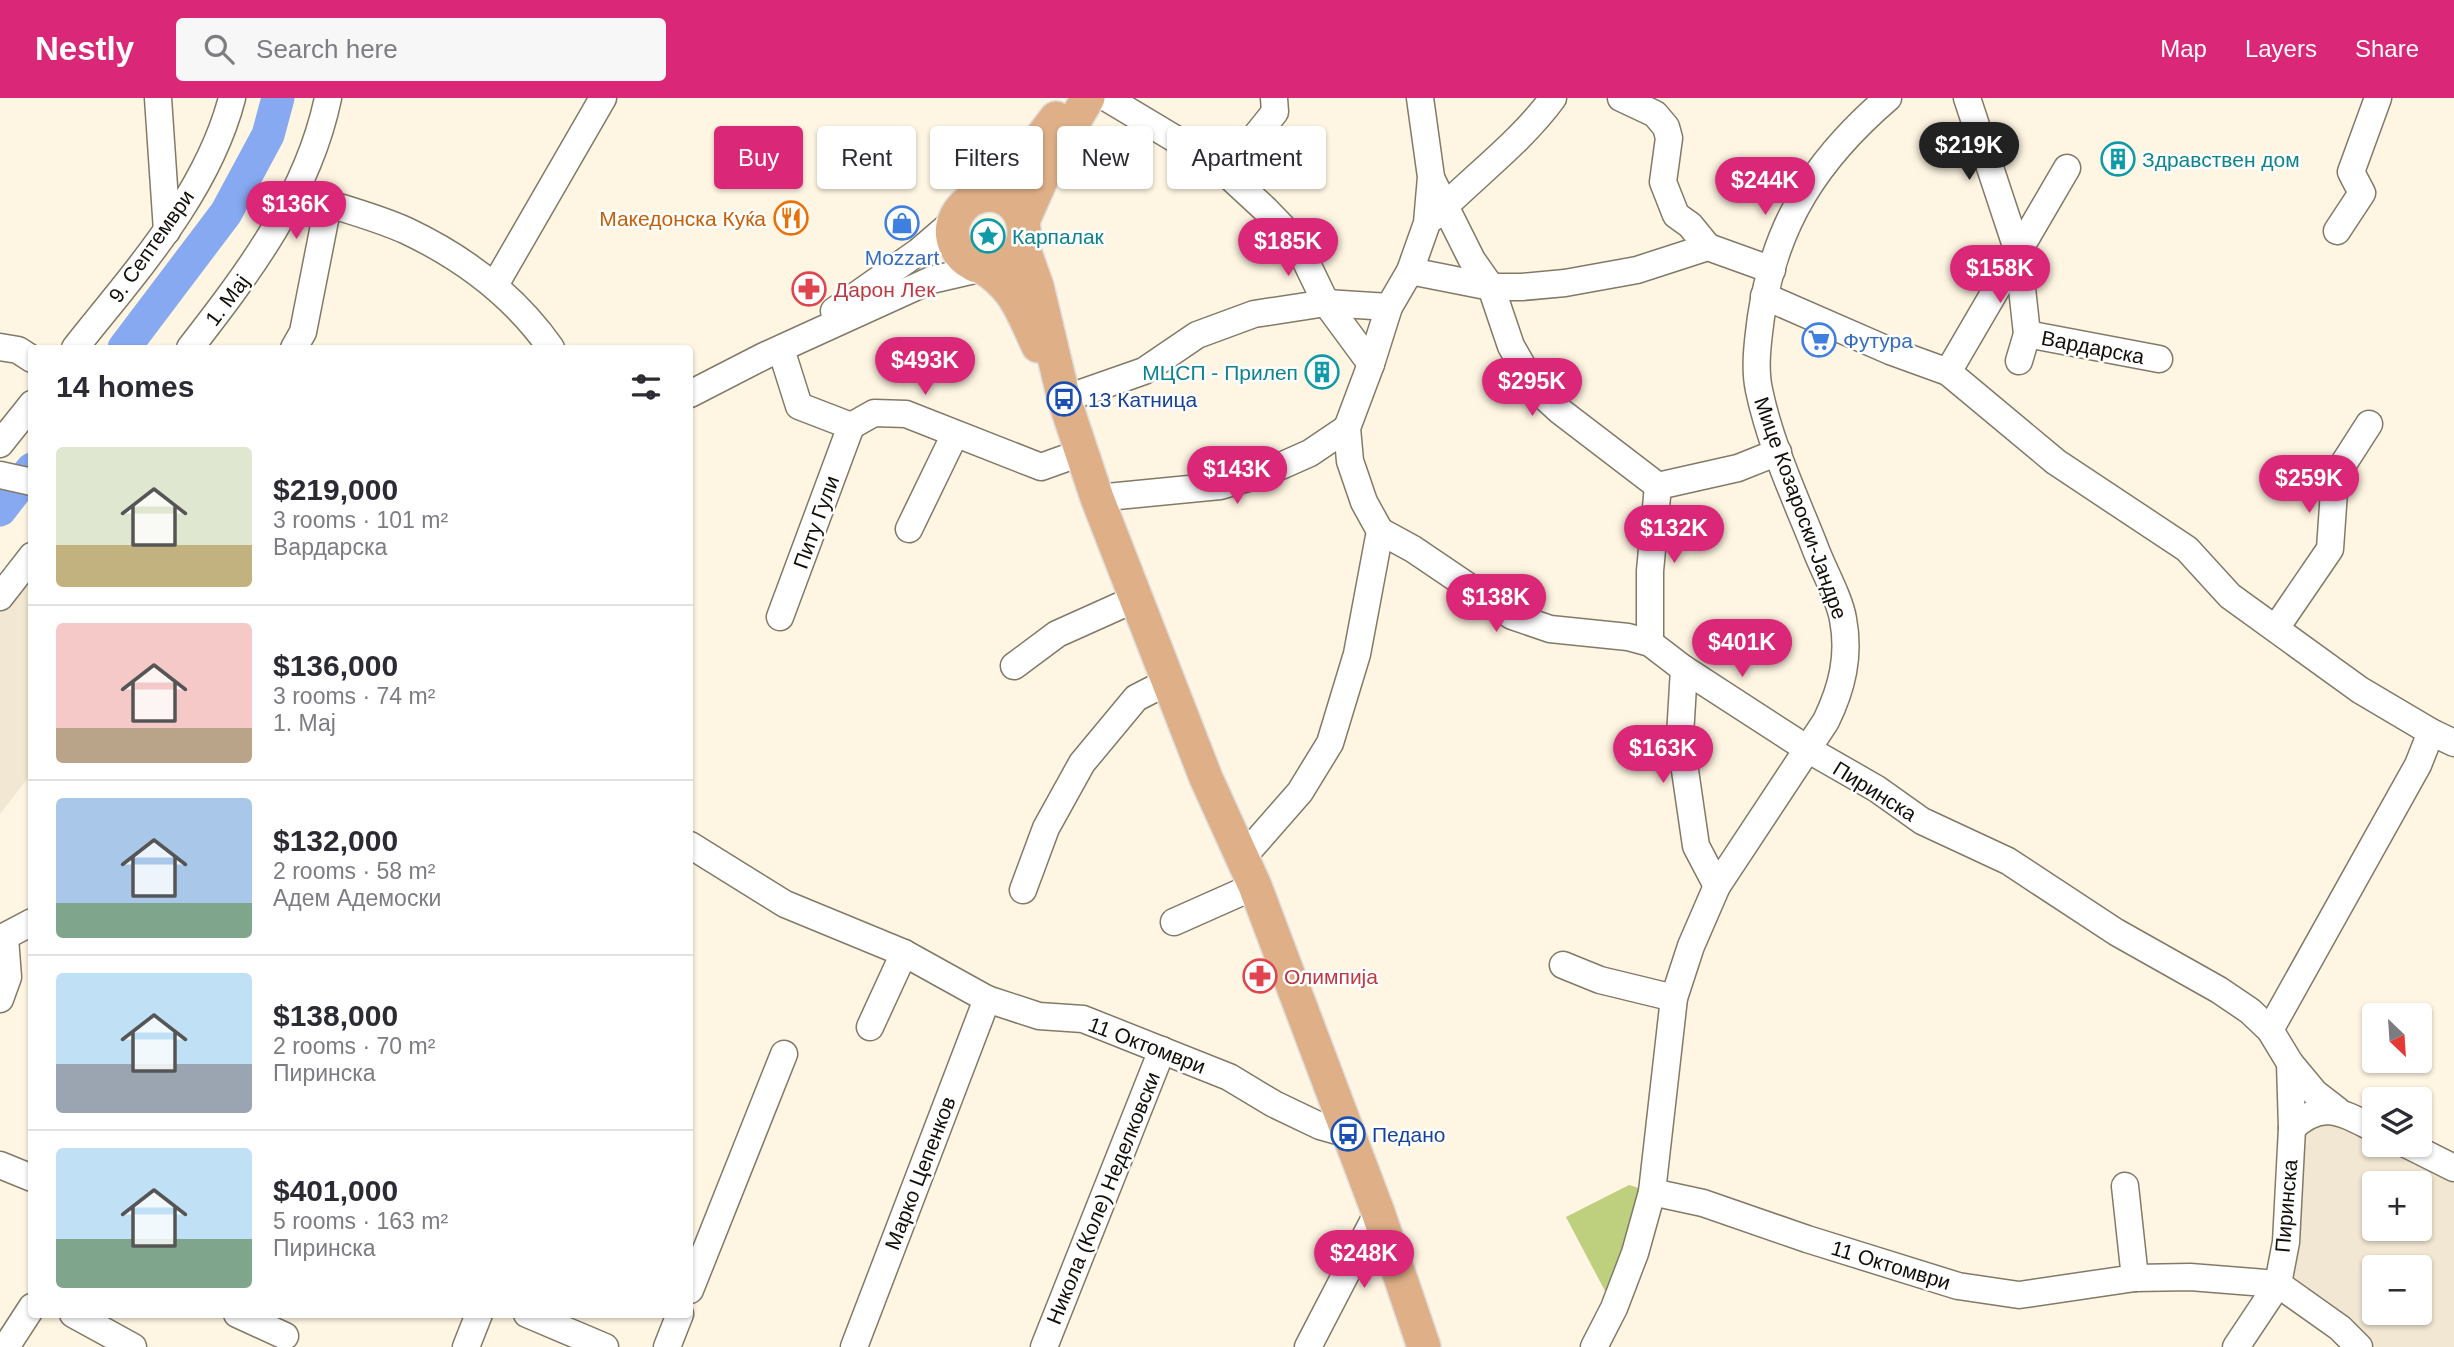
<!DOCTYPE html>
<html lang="en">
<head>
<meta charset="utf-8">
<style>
  body { margin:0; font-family:Arial,sans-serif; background:#f7f7f7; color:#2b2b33; height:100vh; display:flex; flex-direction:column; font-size:26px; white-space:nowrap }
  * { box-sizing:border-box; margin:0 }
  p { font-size:23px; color:#7c7c81 }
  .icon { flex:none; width:38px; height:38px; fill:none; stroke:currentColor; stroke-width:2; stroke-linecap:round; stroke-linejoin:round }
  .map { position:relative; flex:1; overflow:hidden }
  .drawer { position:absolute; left:28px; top:247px; width:665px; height:973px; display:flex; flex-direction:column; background:#fff; border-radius:7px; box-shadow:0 2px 5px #0004 }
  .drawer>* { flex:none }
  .guide { position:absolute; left:714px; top:28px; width:665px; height:63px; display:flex; gap:14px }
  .needle { width:46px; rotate:155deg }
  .fabs { position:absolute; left:2362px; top:905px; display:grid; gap:14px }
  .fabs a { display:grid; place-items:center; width:70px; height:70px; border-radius:7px; background:#fff; box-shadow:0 2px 5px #0004; font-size:35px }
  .price { position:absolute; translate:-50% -60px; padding:0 16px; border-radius:24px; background:#db2777; color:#fff; font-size:23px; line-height:46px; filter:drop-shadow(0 2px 4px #0008) }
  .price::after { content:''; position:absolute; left:50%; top:42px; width:21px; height:16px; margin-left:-10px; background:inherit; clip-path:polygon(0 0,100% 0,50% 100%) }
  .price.current { background:#222; color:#fff }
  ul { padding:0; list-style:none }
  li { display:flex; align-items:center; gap:21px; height:175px; padding:0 28px }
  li+li { border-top:2px solid #e1e1e2 }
  li span { display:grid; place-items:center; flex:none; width:196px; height:140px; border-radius:7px; color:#555 }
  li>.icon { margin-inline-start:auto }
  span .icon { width:84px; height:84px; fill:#fffc; stroke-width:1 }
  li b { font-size:30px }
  h2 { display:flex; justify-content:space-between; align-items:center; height:84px; padding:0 28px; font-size:30px }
  .tag { padding:0 24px; border-radius:7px; background:#fff; box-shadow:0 2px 5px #0004; font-size:24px; line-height:63px }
  .tag.current { background:#db2777; color:#fff }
  header { display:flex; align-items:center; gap:42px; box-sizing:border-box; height:98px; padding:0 35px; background:#db2777; color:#fff }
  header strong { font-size:33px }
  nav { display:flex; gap:38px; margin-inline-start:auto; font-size:24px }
  .search { width:490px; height:63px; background:#f7f7f7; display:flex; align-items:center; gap:18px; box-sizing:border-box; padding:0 24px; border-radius:7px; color:#7c7c81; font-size:26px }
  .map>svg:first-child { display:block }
  .education { fill:#f1e7d2; fill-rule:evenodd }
  .green { fill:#becf7e }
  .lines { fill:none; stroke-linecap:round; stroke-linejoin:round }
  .river { stroke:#87a9f1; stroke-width:33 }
  .minor-casing { stroke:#827a68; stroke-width:29 }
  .major-casing { stroke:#dedddd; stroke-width:36 }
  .minor { stroke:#fff; stroke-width:26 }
  .major { stroke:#dfb088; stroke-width:33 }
  .labels { text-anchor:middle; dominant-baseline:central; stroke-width:5; stroke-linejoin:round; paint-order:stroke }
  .culture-label { font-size:21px; fill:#0d838f; stroke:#fff; text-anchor:start }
  .food-label { font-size:21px; fill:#c56008; stroke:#fff; text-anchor:end }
  .street-label { font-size:21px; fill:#120f09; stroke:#fff }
  .shop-label { font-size:21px; fill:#366cbe; stroke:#fff }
  .health-label { font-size:21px; fill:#be3a42; stroke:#fff; text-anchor:start }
  .transit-label { font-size:21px; fill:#164399; stroke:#fff; text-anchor:start }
</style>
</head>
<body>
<header>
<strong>Nestly</strong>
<div class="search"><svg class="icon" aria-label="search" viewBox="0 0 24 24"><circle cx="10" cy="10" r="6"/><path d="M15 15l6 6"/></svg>Search here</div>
<nav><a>Map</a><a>Layers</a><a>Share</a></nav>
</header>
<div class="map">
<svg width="2454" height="1249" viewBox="0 0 2454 1249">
  <rect width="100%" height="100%" fill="#fef5e2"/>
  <!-- education -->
  <g class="education">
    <polygon points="31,458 31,676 0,716 0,499"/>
    <path d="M 2304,1019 L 2375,1031 L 2375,1046 L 2406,1047 L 2454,1070 L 2454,1249 L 2359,1249 L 2278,1186 ZM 2375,1085 L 2420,1085 L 2420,1130 L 2375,1130 ZM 2375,1169 L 2420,1169 L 2420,1214 L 2375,1214 Z"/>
  </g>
  <!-- green -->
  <polygon class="green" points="1629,1087 1652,1094 1614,1210 1566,1119"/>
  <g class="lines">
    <!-- river -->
    <g class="river">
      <polyline points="124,250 226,115 268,37 278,0"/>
      <polyline points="0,412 32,371"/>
    </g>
    <defs>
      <g id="minor">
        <polyline points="158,0 167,133"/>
        <polyline points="1107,0 1192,51 1226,75 1266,112 1296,143 1326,205 1371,266"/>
        <polyline points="1621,0 1655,16 1666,29 1669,40 1663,84 1676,117 1690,127 1708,149"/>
        <polyline points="1967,0 2018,154 2027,236 2019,263"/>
        <polyline points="1226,75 1275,14 1274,0"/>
        <polyline points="1432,82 1472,162 1491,189 1511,248 1535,290 1560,313 1658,388"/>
        <path d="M 295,95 C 332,108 372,117 407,133 C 464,160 515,199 551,250"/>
        <path d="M 1434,119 C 1473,79 1520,45 1553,0"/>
        <polyline points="2337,133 2362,95 2351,74 2378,0"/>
        <polyline points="1410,173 1491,189 1522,189 1565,185 1637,172 1708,149 1772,172"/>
        <polyline points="495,187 603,0"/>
        <polyline points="1764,198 1890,253 1948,274 2056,364 2187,451 2230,498 2360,592 2431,634 2454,645"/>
        <polyline points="834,213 918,154 953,124"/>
        <polyline points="2027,236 2159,261"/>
        <polyline points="0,249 18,252 32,261"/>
        <path d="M 75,250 C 135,174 207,96 232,0"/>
        <path d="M 190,250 C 249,174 308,96 328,0"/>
        <polyline points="294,250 303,234 328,107"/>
        <polyline points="781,251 799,308 851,328 874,315 906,316 1041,369 1083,354"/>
        <polyline points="1948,274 2067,70"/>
        <polyline points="690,296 764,258 931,182 983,170"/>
        <polyline points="1064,301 1144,273 1197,237 1254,216 1326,205 1389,209"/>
        <polyline points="0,346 32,306"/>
        <polyline points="0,377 32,384"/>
        <polyline points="1658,388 1738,370 1778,354"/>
        <polyline points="1097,400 1220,388 1265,375 1310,355 1347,330"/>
        <polyline points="909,431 955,336"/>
        <polyline points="1380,433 1413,451 1512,518 1550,531 1628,539 1650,545 1684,571 1809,652 1877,691 1922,723 2008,763 2116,834 2219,892 2250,913 2270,932 2290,965 2315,995 2337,1012"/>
        <polyline points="0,499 32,458"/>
        <polyline points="780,519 851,328"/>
        <polyline points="2276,530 2330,451 2335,379 2369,326"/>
        <polyline points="1650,545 1650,473 1658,388"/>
        <polyline points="1014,568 1057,536 1135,501"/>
        <polyline points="1684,571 1680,638 1696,748 1717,788"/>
        <polyline points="690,747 785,806 904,855 987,901 1039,918 1083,921 1229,979 1274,1006 1320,1028 1348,1036"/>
        <polyline points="1243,759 1300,694 1330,645 1357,556 1380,433 1364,404 1350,363 1347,330 1371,266 1389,209 1410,173 1427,125 1431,79 1420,0"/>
        <polyline points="1023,792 1046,730 1082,665 1136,600 1169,583"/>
        <polyline points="1174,824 1255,788"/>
        <polyline points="0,841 32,824"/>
        <polyline points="1563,867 1600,882 1674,900"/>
        <polyline points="0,901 8,879 5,840"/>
        <polyline points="870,929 904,855"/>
        <polyline points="2270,932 2418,667 2431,634"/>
        <path d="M 2292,1030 C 2323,1001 2342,1015 2375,1031"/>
        <polyline points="2406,1046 2454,1070"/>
        <polyline points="0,1067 32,1080"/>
        <polyline points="2125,1088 2135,1180"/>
        <polyline points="1652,1094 1703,1105 1807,1141 1958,1188 2019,1197 2135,1180 2190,1179 2278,1186 2340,1230 2359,1249"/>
        <polyline points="690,1192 784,956"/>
        <polyline points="73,1216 133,1249"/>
        <polyline points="237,1216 285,1238"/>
        <polyline points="527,1216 605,1249"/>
        <polyline points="6,1249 32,1209"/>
        <polyline points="466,1249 479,1216"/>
        <polyline points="667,1249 680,1216"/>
        <polyline points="854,1249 987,901"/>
        <polyline points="1044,1249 1162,952"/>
        <polyline points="1308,1249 1378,1114"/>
        <path d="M 1594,1249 L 1614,1210 L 1635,1155 L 1652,1094 L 1674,900 L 1691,848 L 1717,788 L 1826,623 C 1842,590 1850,558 1843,521 C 1839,498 1822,470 1814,447 C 1794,397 1770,345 1759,292 C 1754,269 1758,242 1761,219 C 1775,125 1817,61 1888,0"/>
        <polyline points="2236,1249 2278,1186 2286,1144 2292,1030 2290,965"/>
      </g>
      <g id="major">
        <polyline points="976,100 1030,54 1056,20"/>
        <polyline points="1023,123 1047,69 1088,0"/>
        <polyline points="1022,146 1037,188 1064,301 1097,400 1206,680 1255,788 1378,1114 1424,1249"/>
        <path d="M 983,170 C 1047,169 1029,84 978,99 C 968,102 959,111 955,121 C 948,137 956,158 973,166 C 975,168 980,168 983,170 C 994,176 1003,185 1011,195 C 1022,210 1030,231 1038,248"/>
      </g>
    </defs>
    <!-- minor casing -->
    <use href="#minor" class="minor-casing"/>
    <!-- major casing -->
    <use href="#major" class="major-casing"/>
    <!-- minor -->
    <use href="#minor" class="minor"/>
    <!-- major -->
    <use href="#major" class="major"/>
  </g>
  <!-- icons -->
  <defs>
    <symbol id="building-ring" viewBox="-11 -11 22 22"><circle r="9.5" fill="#fff" stroke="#0f9aa8" stroke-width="1.5"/><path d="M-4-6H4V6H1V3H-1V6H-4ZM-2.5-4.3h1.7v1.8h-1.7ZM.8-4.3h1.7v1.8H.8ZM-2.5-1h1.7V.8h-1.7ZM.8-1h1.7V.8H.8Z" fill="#0f9aa8"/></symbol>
    <symbol id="restaurant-ring" viewBox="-11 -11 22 22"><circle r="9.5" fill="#fff" stroke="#e8710a" stroke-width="1.5"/><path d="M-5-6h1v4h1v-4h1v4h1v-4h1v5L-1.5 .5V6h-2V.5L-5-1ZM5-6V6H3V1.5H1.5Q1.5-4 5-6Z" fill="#e8710a"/></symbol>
    <symbol id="shop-ring" viewBox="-11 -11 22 22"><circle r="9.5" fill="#fff" stroke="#3f7fe0" stroke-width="1.5"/><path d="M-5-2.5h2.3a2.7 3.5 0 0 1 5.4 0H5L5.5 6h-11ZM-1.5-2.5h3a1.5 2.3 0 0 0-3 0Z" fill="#3f7fe0"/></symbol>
    <symbol id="sight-ring" viewBox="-11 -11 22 22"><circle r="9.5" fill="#fff" stroke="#0f9aa8" stroke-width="1.5"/><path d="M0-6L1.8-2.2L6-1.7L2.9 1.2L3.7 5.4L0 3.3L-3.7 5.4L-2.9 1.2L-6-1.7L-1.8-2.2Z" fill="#0f9aa8"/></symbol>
    <symbol id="pharmacy-ring" viewBox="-11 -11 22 22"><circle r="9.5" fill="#fff" stroke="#e0444e" stroke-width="1.5"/><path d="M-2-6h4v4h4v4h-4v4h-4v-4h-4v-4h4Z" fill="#e0444e"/></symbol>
    <symbol id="supermarket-ring" viewBox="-11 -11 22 22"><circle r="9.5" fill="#fff" stroke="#3f7fe0" stroke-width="1.5"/><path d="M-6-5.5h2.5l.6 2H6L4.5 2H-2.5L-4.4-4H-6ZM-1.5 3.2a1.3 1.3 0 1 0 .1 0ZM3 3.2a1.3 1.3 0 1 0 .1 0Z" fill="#3f7fe0"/></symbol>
    <symbol id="bus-ring" viewBox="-11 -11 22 22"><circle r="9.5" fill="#fff" stroke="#1a4fb4" stroke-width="1.5"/><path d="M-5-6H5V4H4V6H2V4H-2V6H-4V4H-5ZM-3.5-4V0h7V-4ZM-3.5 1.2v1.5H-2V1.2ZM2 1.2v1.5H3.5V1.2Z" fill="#1a4fb4"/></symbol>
  </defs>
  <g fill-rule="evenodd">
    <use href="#building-ring" x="2099" y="42" width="38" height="38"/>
    <use href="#restaurant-ring" x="772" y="101" width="38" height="38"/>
    <use href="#shop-ring" x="883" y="106" width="38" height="38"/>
    <use href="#sight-ring" x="969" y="119" width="38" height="38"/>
    <use href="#pharmacy-ring" x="790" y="172" width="38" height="38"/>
    <use href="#supermarket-ring" x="1800" y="223" width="38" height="38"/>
    <use href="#building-ring" x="1303" y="255" width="38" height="38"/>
    <use href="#bus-ring" x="1045" y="282" width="38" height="38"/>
    <use href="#pharmacy-ring" x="1241" y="859" width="38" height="38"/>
    <use href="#bus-ring" x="1329" y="1017" width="38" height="38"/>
  </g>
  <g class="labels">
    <!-- culture labels -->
    <g class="culture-label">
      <text x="2142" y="61">Здравствен дом</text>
      <text x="1012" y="138">Карпалак</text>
      <text x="1298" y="274" text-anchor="end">МЦСП - Прилеп</text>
    </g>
    <!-- food labels -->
    <g class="food-label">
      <text x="766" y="120">Македонска Куќа</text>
    </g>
    <!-- street labels -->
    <g class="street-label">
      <text transform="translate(151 148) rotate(-55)">9. Септември</text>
      <text transform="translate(227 202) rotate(-53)">1. Мај</text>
      <text transform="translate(2093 249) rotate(11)">Вардарска</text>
      <text transform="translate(1801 410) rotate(70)">Мице Козароски-Јандре</text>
      <text transform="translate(816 424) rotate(-70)">Питу Гули</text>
      <text transform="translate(1875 693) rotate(32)">Пиринска</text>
      <text transform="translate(1147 947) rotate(21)">11 Октомври</text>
      <text transform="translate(920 1075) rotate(-69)">Марко Цепенков</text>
      <text transform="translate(1103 1100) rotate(-68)">Никола (Коле) Неделковски</text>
      <text transform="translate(2286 1108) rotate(-85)">Пиринска</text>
      <text transform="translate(1891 1167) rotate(17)">11 Октомври</text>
    </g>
    <!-- shop labels -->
    <g class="shop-label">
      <text x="902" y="159">Mozzart</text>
      <text x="1843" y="242" text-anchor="start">Футура</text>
    </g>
    <!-- health labels -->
    <g class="health-label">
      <text x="834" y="191">Дарон Лек</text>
      <text x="1284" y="878">Олимпија</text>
    </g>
    <!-- transit labels -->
    <g class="transit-label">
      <text x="1088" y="301">13 Катница</text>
      <text x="1372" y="1036">Педано</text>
    </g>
  </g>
</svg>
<div class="fabs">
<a><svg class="needle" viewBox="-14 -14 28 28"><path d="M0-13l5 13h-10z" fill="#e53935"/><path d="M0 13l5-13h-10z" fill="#7c7c81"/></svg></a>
<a><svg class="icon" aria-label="layers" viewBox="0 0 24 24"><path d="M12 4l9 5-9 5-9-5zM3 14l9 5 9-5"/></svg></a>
<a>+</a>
<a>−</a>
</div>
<b class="price current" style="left:1969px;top:84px">$219K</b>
<b class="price" style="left:1765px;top:119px">$244K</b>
<b class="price" style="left:296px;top:143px">$136K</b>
<b class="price" style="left:1288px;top:180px">$185K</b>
<b class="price" style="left:2000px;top:207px">$158K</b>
<b class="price" style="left:925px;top:299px">$493K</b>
<b class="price" style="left:1532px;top:320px">$295K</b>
<b class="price" style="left:1237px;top:408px">$143K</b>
<b class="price" style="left:2309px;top:417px">$259K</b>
<b class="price" style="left:1674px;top:467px">$132K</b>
<b class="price" style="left:1496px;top:536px">$138K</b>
<b class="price" style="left:1742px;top:581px">$401K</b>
<b class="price" style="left:1663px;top:687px">$163K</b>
<b class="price" style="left:1364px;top:1192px">$248K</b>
<div class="guide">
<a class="tag current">Buy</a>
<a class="tag">Rent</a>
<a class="tag">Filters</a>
<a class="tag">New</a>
<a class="tag">Apartment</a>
</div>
<section class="drawer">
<h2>14 homes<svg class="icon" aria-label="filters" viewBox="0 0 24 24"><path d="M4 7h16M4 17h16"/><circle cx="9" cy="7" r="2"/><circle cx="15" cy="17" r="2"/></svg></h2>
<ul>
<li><span style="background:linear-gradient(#dfe7d0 70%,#c2b280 0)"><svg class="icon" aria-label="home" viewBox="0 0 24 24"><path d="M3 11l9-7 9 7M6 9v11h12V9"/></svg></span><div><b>$219,000</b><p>3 rooms · 101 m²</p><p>Вардарска</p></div></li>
<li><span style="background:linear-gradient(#f6c9c9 75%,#b9a48a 0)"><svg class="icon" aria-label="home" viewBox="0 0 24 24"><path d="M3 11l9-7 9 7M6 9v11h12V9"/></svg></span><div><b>$136,000</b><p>3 rooms · 74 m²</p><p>1. Мај</p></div></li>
<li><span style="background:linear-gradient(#a9c7e8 75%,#7fa58c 0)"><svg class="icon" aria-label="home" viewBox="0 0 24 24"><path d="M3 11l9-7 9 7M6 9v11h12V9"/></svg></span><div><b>$132,000</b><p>2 rooms · 58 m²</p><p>Адем Адемоски</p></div></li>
<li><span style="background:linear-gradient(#bfe0f5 65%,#9aa5b1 0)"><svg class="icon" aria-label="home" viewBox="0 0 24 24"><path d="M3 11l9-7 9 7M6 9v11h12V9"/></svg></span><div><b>$138,000</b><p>2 rooms · 70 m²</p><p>Пиринска</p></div></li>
<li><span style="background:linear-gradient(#bfe0f5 65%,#7fa58c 0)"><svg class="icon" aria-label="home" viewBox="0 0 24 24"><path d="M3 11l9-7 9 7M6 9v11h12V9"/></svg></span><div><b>$401,000</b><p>5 rooms · 163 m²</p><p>Пиринска</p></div></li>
</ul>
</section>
</div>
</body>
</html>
